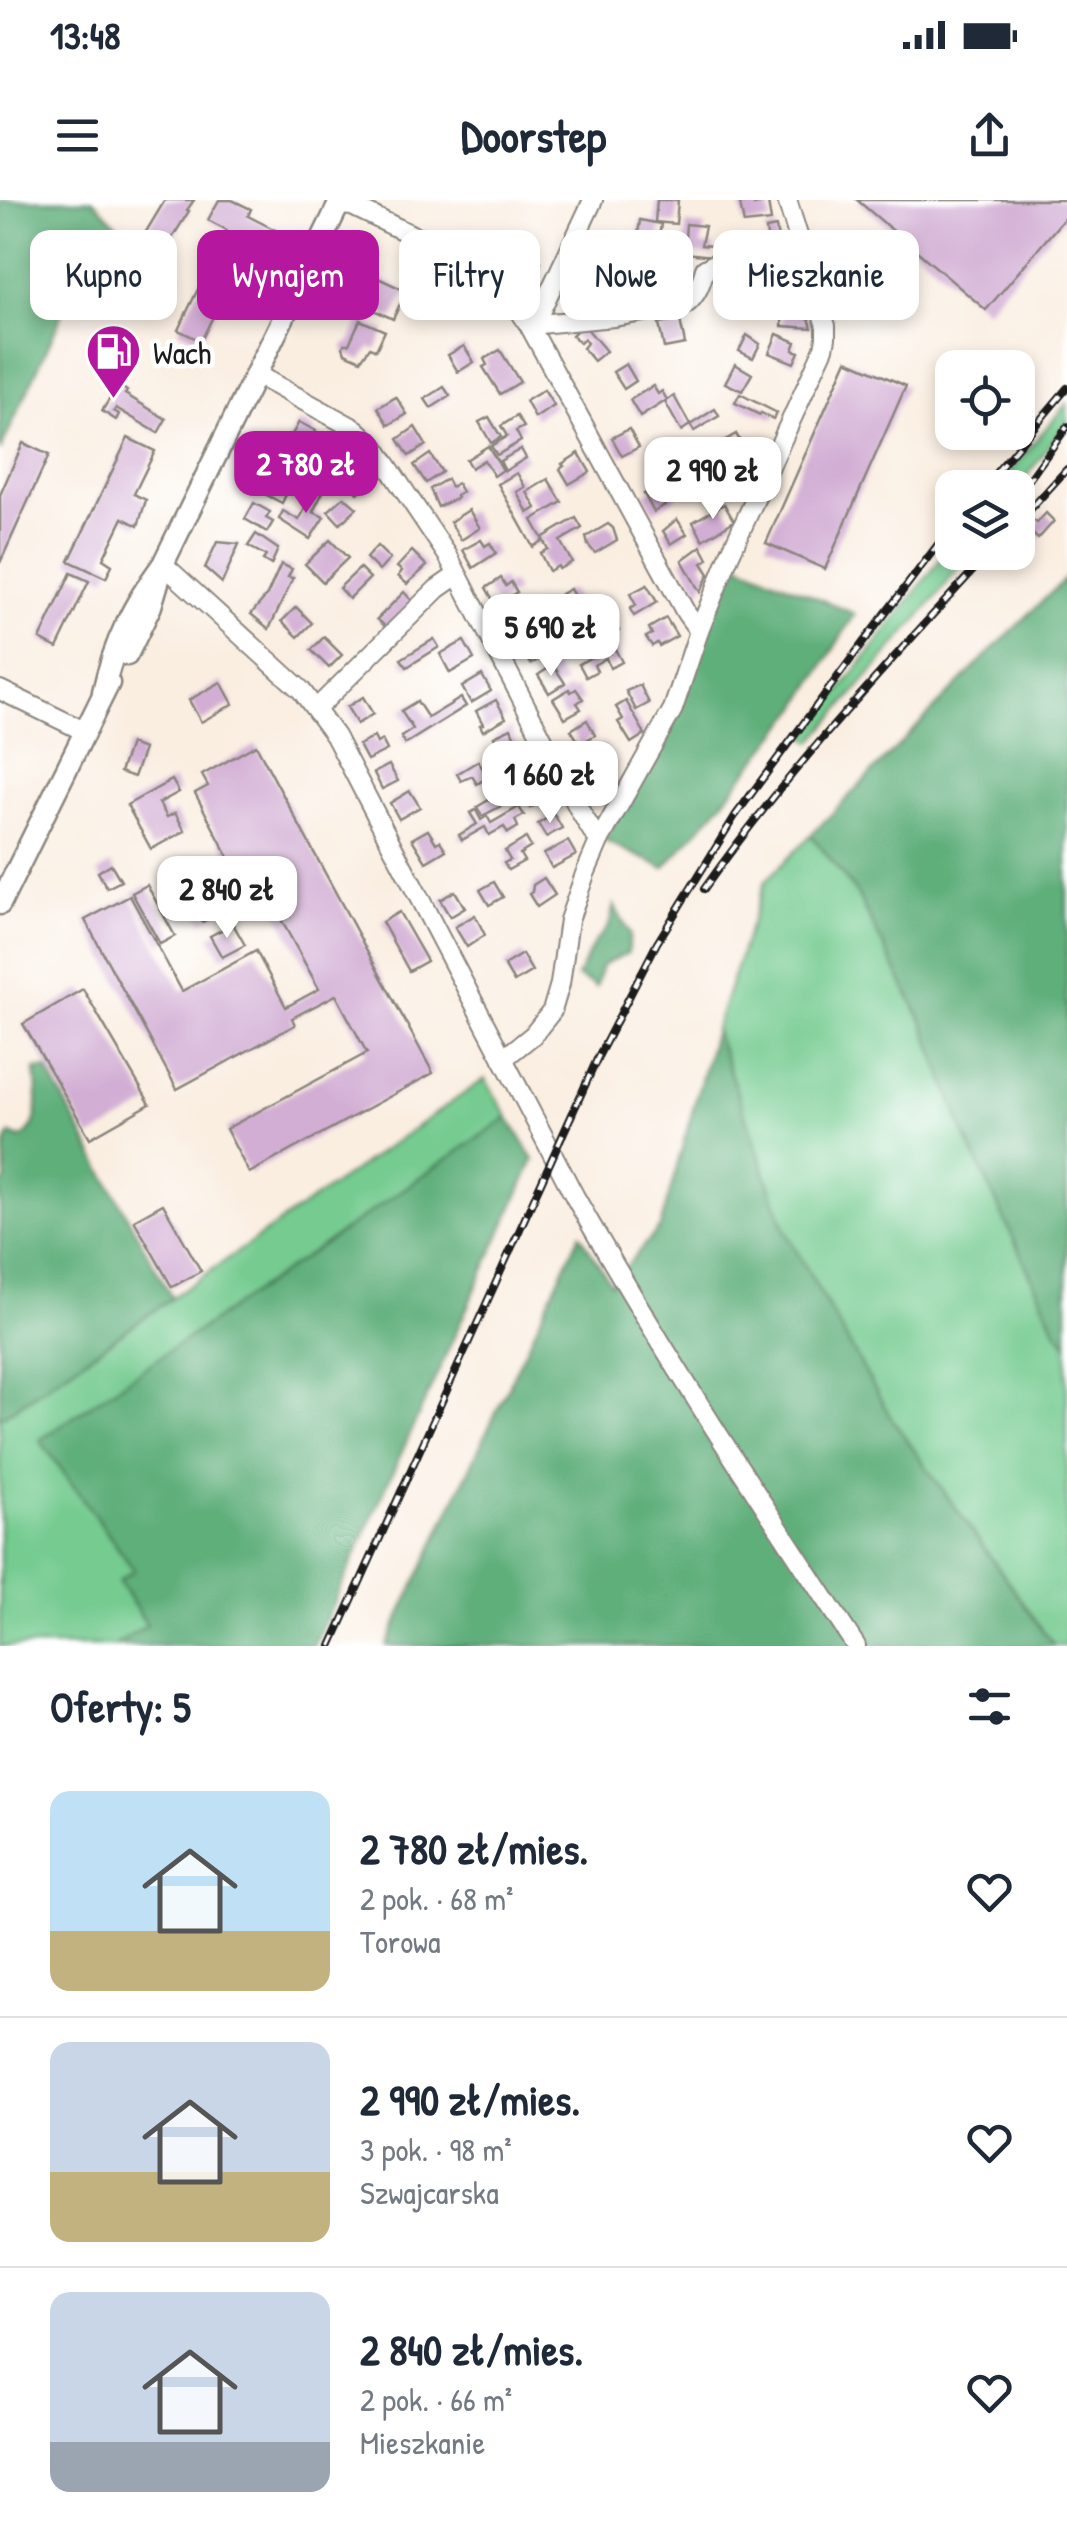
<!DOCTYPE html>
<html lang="pl">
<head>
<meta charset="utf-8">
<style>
  body { margin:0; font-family:"Patrick Hand",sans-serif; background:#f6f6f7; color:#1f2937; height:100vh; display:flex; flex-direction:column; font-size:38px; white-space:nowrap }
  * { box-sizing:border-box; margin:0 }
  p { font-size:32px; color:#747a83 }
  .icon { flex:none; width:55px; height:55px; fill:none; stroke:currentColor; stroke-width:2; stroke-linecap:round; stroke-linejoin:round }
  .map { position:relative; height:1446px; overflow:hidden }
  .sheet { display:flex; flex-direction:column; background:#fff; flex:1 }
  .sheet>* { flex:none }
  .guide { position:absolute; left:30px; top:30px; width:1008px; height:90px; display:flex; gap:20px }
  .tools { position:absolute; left:935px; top:150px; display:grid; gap:20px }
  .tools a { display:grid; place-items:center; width:100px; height:100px; border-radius:20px; background:#fff; box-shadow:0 5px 15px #0003; font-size:50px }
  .price { position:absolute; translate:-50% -85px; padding:0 22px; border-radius:20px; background:#fff; color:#222; font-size:32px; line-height:65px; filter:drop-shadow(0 2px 5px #0008) }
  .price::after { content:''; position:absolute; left:50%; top:60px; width:30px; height:22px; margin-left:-15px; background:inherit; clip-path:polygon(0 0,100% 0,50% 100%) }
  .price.current { background:#b5179e; color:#fff }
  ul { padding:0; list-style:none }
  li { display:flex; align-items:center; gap:30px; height:250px; padding:0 50px }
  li+li { border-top:2px solid #e0e1e3 }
  li span { display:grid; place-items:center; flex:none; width:280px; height:200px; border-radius:20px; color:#555 }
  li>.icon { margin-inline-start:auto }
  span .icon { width:120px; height:120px; fill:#fffc; stroke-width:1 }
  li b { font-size:42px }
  h2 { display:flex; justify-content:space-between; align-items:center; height:120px; padding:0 50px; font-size:42px }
  .chip { padding:0 35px; border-radius:20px; background:#fff; box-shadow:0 5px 15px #0003; font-size:35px; line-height:90px }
  .chip.current { background:#b5179e; color:#fff }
  .status { display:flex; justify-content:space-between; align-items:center; height:70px; padding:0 50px; background:#fff; direction:ltr }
  .status svg { height:28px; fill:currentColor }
  header { display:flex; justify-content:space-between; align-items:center; height:130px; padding:0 50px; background:#fff; font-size:45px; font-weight:700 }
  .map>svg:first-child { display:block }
  .green { fill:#74cb90; stroke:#487456; stroke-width:2.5 }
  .forest { fill:#5faf7a; stroke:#3e664b; stroke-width:2.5 }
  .building { fill:#d2add4 }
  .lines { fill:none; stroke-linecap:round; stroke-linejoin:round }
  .minor-casing { stroke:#8b857e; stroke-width:22 }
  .major-casing { stroke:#8b857e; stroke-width:25 }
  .minor { stroke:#fff; stroke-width:18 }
  .major { stroke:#fff; stroke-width:20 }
  .rail-casing { stroke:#1c1c1c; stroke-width:8 }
  .rail { stroke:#fff; stroke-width:4; stroke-dasharray:11; stroke-linecap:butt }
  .labels { text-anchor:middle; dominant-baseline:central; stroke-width:9; stroke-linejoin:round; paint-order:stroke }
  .poi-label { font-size:32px; fill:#1c1c1c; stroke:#fff; text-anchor:start }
</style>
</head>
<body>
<div class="status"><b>13:48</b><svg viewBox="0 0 49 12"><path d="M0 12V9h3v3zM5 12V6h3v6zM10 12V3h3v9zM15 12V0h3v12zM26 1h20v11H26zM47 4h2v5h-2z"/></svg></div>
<header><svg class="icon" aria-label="menu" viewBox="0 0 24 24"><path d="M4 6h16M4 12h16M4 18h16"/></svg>Doorstep<svg class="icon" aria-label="share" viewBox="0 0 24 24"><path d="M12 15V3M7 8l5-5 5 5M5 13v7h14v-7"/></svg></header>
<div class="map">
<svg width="1067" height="1446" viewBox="0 0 1067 1446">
  <rect width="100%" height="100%" fill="#fff"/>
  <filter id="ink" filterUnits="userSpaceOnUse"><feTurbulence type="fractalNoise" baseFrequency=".01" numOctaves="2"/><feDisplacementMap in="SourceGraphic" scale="20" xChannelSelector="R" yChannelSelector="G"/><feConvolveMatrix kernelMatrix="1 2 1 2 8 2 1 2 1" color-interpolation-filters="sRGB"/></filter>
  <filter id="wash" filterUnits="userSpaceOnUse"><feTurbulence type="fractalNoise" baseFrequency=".0048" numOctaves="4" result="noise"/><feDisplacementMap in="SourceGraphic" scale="40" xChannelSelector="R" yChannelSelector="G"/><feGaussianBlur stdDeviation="2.25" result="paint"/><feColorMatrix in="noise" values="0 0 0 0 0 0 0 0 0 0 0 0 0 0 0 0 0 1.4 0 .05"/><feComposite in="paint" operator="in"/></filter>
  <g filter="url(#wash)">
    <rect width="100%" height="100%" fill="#faeee1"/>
    <!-- green -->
    <g class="green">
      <polygon points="1067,203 1067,222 1022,283 1027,288 1018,300 1018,288 997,287"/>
      <polygon points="952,344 952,352 970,353 934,400 812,542 805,537"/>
      <polygon points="811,635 856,692 924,825 963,930 1056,1130 1067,1144 1067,1446 1054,1446 889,1216 786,1032 715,830 765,682"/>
      <polygon points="485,879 508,917 41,1240 134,1370 119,1382 147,1425 115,1446 0,1446 0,1218"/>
    </g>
    <!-- forest -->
    <g class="forest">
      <polygon points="0,0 93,0 118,26 83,47 58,124 0,251"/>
      <polygon points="739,364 855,414 797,509 717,609 664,668 605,641 700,441 733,365"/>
      <polygon points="1067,377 1067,1144 1056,1130 963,930 924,825 856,692 811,635 981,461"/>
      <polygon points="614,705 630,734 628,753 602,765 596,787 577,777 594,743 609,726"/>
      <polygon points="715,830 786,1032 890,1216 1054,1446 386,1446 580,1034 611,1084 660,1027"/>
      <path d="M 35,869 L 47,869 L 172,1098 L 0,1218 L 0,986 L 6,981 C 6,962 0,951 11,934 L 21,938 C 44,925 36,891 35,869 Z"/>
      <polygon points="508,917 534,960 314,1446 115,1446 147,1425 119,1381 134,1370 40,1240"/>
    </g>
    <g id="blocks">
      <!-- building -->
      <g class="building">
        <polygon points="165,0 194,0 187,10 189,11 144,83 123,70"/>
        <polygon points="219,0 232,0 251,9 248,16 287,36 278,55 249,42 201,141 178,130 227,30 208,20"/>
        <polygon points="657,0 678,0 676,24 655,22"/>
        <polygon points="857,0 1067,0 1067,15 986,110"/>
        <polygon points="754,1 754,5 768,2 771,21 744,24 740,4"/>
        <polygon points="640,20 661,24 657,52 632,48 631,52 614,51 615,40 637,42"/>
        <polygon points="686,24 705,26 701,45 714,46 713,56 684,53"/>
        <polygon points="776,27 781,55 770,57 766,29"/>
        <polygon points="525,53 541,62 530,84 513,75"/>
        <polygon points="760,56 791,63 792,71 788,88 779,85 783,70 759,64"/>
        <polygon points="660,57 668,58 665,77 656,76 654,86 631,84 633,65 658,68"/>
        <polygon points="733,58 755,63 751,82 732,78"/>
        <polygon points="80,64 99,70 86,109 67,103"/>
        <polygon points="378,78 406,91 393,119 365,106"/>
        <polygon points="725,85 746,90 743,100 740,100 739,106 718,101"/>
        <polygon points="753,86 780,92 777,100 767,98 766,101 759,99 760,96 751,94"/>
        <polygon points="783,103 805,104 804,118 809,118 812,128 782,126"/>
        <polygon points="360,120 385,131 376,150 370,147 361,160 345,153 343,147 344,144 349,144"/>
        <polygon points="680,120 685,144 664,148 659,124"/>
        <polygon points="583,124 606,151 594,161 583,148 587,143 584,139 580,143 572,135"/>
        <polygon points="777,134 796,142 793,150 799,152 794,163 769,153"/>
        <polygon points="747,135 760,144 753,158 739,151"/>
        <polygon points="464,146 474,162 458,172 448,155"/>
        <polygon points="500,150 520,182 500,194 483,167 487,165 484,159"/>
        <polygon points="847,160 906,186 825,369 766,343"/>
        <polygon points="626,164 636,181 624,189 613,172"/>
        <polygon points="735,164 752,174 742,191 725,183"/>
        <polygon points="118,185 127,191 125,194 166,219 158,233 116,208 114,211 119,214 116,220 102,211"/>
        <polygon points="653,186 658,194 662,191 667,200 640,217 630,200"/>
        <polygon points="444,187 450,196 431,208 425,199"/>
        <polygon points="544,190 554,206 535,218 526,201"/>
        <polygon points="740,194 777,213 773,219 761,213 760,215 735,203"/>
        <polygon points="674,196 690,225 715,209 719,216 694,231 690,225 681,231 665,202"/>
        <polygon points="396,197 407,214 389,225 378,208"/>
        <polygon points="517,216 524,227 516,231 521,241 497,255 491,246 507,236 501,226"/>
        <polygon points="489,217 501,237 491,243 479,222"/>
        <polygon points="299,222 316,231 314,234 322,238 313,253 289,240"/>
        <polygon points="415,227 426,245 409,256 398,239"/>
        <polygon points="629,229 639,247 622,256 612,238"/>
        <polygon points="736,234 747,253 724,267 712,248"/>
        <polygon points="128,238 155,251 134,294 146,300 138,326 123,318 103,359 112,365 106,378 69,361"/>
        <polygon points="341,242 359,251 357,255 365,260 360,269 371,281 358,293 344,278 331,270 334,263 338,265 343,257 335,253"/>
        <polygon points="23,243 49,255 0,363 0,295"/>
        <polygon points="286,246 309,260 302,269 297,266 294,273 276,263"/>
        <polygon points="488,246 503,270 494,276 484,260 471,268 466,260"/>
        <polygon points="692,248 697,257 675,271 669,262"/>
        <polygon points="521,249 526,258 505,271 500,261"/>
        <polygon points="579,253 590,272 569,284 560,269 564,266 562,264"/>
        <polygon points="430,254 442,272 426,283 414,265"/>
        <polygon points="517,273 525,287 517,292 528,313 536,308 527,292 548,279 562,302 532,320 542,338 576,318 582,328 560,341 572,362 559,369 558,366 549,371 540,353 548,349 543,340 533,347 498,284"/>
        <polygon points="268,277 289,288 282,303 261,292"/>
        <polygon points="447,279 451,287 457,283 462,292 456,296 457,298 438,307 430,289"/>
        <polygon points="669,282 677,297 654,312 644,294"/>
        <polygon points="313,286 323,292 313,312 324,317 310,339 279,319 283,311 299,320 310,299 307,297"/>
        <polygon points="344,297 357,308 340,324 328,311"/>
        <polygon points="254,303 270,312 266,318 273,322 267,332 245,319"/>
        <polygon points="724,304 734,321 703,340 693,322"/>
        <polygon points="469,310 480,328 461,340 450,322"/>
        <polygon points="1046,313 1054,321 1038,339 1026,328 1033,320 1037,323"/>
        <polygon points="677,319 687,334 671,344 663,331"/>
        <polygon points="608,324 613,328 617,340 595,353 588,345 586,337"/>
        <polygon points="256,334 278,349 271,365 263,360 266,356 248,346"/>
        <polygon points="330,340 348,358 323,382 305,364"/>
        <polygon points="481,340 485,346 490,343 496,353 473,368 463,350"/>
        <polygon points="217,342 239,344 222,383 205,368"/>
        <polygon points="377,346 390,359 379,371 366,358"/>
        <polygon points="701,346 708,359 702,363 709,374 700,392 682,360"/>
        <polygon points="412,351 427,366 407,384 398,376 402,371 397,367"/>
        <polygon points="281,364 292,369 288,377 293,378 269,429 251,414 267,395"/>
        <polygon points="360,368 370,378 349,399 339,388"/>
        <polygon points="71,373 89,381 57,448 40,439"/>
        <polygon points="501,378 506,386 511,382 517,392 496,405 486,388"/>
        <polygon points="647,385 657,402 634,416 630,409 636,405 630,394"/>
        <polygon points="570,389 584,413 557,429 552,419 570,409 561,394"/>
        <polygon points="404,392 413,402 387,428 377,419"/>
        <polygon points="607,396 615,410 598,420 590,406"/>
        <polygon points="296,407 312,423 298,437 282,421"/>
        <polygon points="520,410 530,426 515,435 505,419"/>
        <polygon points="666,418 677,436 659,446 657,443 652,446 646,437 652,434 649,428"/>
        <polygon points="614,421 619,431 599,442 594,432"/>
        <polygon points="550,425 556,435 546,441 552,451 531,464 520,446"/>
        <polygon points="324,437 342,455 329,468 311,450"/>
        <polygon points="609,438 622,462 610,468 606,458 594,465 597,471 586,477 579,464 593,456 589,449"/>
        <polygon points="434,439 439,447 407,467 401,459"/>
        <polygon points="464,441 474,459 450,473 440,454"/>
        <polygon points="553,465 565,483 549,493 538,475"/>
        <polygon points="482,475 491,491 471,503 462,487"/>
        <polygon points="221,482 233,504 201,522 189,500"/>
        <polygon points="640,485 649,503 636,510 626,491"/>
        <polygon points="569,489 571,492 576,489 583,499 577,503 581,509 565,518 553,499"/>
        <polygon points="363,497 373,514 357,524 347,507"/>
        <polygon points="461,498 466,506 405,544 401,537 413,529 401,511 417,501 428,518"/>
        <polygon points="496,500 506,518 483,531 480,525 483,524 476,511"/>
        <polygon points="626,501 645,534 631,543 618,522 623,519 616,507"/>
        <polygon points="587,520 595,535 580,544 571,530"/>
        <polygon points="511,528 518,546 499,557 498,544 494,536"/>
        <polygon points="374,537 377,543 382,540 387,550 367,560 359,545"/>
        <polygon points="130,544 144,549 134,577 120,572"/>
        <polygon points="256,545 433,873 249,973 226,929 367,853 336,795 292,818 295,825 177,889 85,720 130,696 182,791 256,751 286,807 319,789 273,705 264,710 258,699 252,702 195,593 208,586 202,575"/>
        <polygon points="604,545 616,565 591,581 573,553 582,548 587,556"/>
        <polygon points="524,556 534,572 519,581 509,565"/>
        <polygon points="478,561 483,569 492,563 497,571 477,584 472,576 461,581 457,574"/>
        <polygon points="389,565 398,581 382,589 374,573"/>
        <polygon points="172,580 179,592 159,603 167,617 175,613 185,631 151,649 127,605"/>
        <polygon points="537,582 547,598 530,608 520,593"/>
        <polygon points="410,591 420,607 399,619 390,603"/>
        <polygon points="499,594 505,604 482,616 477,607"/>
        <polygon points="519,607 524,615 515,620 518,627 508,633 504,627 489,635 485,627 462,640 459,635 477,624 470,613 476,610 481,620 487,616 491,623"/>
        <polygon points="554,614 562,628 546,637 538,624"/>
        <polygon points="428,630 436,643 440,641 446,650 426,662 412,639"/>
        <polygon points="526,638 531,647 520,654 524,661 508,670 504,663 510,660 505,651"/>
        <polygon points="568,641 576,655 552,668 544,654"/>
        <polygon points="111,664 121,681 107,688 98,672"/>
        <polygon points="195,669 219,713 202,722 178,678"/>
        <polygon points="544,678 555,695 537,707 529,694 532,692 533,685"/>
        <polygon points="494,682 503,697 489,705 480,690"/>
        <polygon points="147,685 175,736 160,744 132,693"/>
        <polygon points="455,691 465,708 450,717 440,700"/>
        <polygon points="399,712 427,761 409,771 382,722"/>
        <polygon points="475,715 485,735 467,747 455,727"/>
        <polygon points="233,724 245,745 222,757 210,736"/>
        <polygon points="522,754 532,771 514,782 504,765"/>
        <polygon points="83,789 150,904 90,938 23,824"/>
        <polygon points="163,1004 201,1071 172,1087 134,1020"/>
      </g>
    </g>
  </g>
  <g filter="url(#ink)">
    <use href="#blocks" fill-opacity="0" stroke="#8b857e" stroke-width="2.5"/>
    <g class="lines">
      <defs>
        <g id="minor">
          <polyline points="339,5 352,6 497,76 529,125 686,413 699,431"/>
          <path d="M 529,125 L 614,117 L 685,105 C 697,96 701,83 705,69 L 718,62"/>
          <polyline points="534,125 593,0"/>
          <polyline points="257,175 357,230 375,247 448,356 580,611 594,634 600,639"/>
          <path d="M 163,364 L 301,490 L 335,536 L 575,997 C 662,1151 759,1299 856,1446"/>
          <polyline points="0,490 84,531"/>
          <polyline points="316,509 437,389 457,375"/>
          <polyline points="503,859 533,835 552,811 560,784 569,720 585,674 600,639 673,509 699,431 730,354 824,148 826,138 826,126 787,0"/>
        </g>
        <g id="major">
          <polyline points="127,455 151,406 160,376"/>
          <path d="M 103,492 C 114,442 133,405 163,364 L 341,0"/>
          <polyline points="0,704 109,483"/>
        </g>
      </defs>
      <!-- minor casing -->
      <use href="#minor" class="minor-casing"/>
      <!-- major casing -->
      <use href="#major" class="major-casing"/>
      <!-- minor -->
      <use href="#minor" class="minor"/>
      <!-- major -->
      <use href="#major" class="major"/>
      <defs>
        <g id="rail">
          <polyline points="1026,284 1067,227"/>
          <polyline points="983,288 1067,188"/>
          <polyline points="1018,323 1067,269"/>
          <path d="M 704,689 C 789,568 891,461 990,352"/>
          <polyline points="331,1446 598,857 657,743 735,616 862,444 952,326"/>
        </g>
      </defs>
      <!-- rail casing -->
      <use href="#rail" class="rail-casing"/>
      <!-- rail -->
      <use href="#rail" class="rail"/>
    </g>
  </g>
  <!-- icons -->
  <defs>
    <symbol id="fuel-pin" viewBox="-11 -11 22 30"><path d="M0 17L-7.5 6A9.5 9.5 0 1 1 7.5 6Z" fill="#b5179e" stroke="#fff"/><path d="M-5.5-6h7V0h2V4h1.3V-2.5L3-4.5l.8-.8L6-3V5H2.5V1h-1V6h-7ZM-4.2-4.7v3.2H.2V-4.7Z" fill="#fff"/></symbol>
  </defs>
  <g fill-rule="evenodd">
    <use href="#fuel-pin" x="82" y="120" width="63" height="86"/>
  </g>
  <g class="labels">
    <!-- poi labels -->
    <g class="poi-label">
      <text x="153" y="152">Wach</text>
    </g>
  </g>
</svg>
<div class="tools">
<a><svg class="icon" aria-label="locate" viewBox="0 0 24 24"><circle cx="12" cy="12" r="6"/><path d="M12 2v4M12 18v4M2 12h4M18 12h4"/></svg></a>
<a><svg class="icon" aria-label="layers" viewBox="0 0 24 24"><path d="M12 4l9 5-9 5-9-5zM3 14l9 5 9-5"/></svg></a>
</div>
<b class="price current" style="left:306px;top:316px">2 780 zł</b>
<b class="price" style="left:713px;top:322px">2 990 zł</b>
<b class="price" style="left:551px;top:479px">5 690 zł</b>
<b class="price" style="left:550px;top:626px">1 660 zł</b>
<b class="price" style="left:227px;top:741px">2 840 zł</b>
<div class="guide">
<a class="chip">Kupno</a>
<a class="chip current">Wynajem</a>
<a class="chip">Filtry</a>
<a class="chip">Nowe</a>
<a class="chip">Mieszkanie</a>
</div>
</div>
<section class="sheet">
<h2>Oferty: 5<svg class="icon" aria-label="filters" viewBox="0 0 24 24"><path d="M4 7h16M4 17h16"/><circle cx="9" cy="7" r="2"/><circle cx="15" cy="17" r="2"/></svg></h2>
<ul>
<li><span style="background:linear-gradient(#bfe0f5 70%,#c2b280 0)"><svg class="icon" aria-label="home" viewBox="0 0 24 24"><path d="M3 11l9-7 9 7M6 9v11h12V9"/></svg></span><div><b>2 780 zł/mies.</b><p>2 pok. · 68 m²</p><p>Torowa</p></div><svg class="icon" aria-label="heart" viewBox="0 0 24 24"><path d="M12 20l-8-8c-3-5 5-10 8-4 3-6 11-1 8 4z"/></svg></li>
<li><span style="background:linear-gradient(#c9d6e8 65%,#c2b280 0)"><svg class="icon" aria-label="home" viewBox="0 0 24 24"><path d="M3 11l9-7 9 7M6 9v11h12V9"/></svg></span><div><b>2 990 zł/mies.</b><p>3 pok. · 98 m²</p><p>Szwajcarska</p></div><svg class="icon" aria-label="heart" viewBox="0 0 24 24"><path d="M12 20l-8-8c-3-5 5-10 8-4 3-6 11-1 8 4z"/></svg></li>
<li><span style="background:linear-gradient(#c9d6e8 75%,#9aa5b1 0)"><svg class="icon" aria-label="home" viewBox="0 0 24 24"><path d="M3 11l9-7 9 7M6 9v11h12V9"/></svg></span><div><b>2 840 zł/mies.</b><p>2 pok. · 66 m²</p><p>Mieszkanie</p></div><svg class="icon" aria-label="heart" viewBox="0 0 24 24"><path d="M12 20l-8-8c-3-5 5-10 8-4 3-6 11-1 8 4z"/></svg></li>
</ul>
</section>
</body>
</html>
